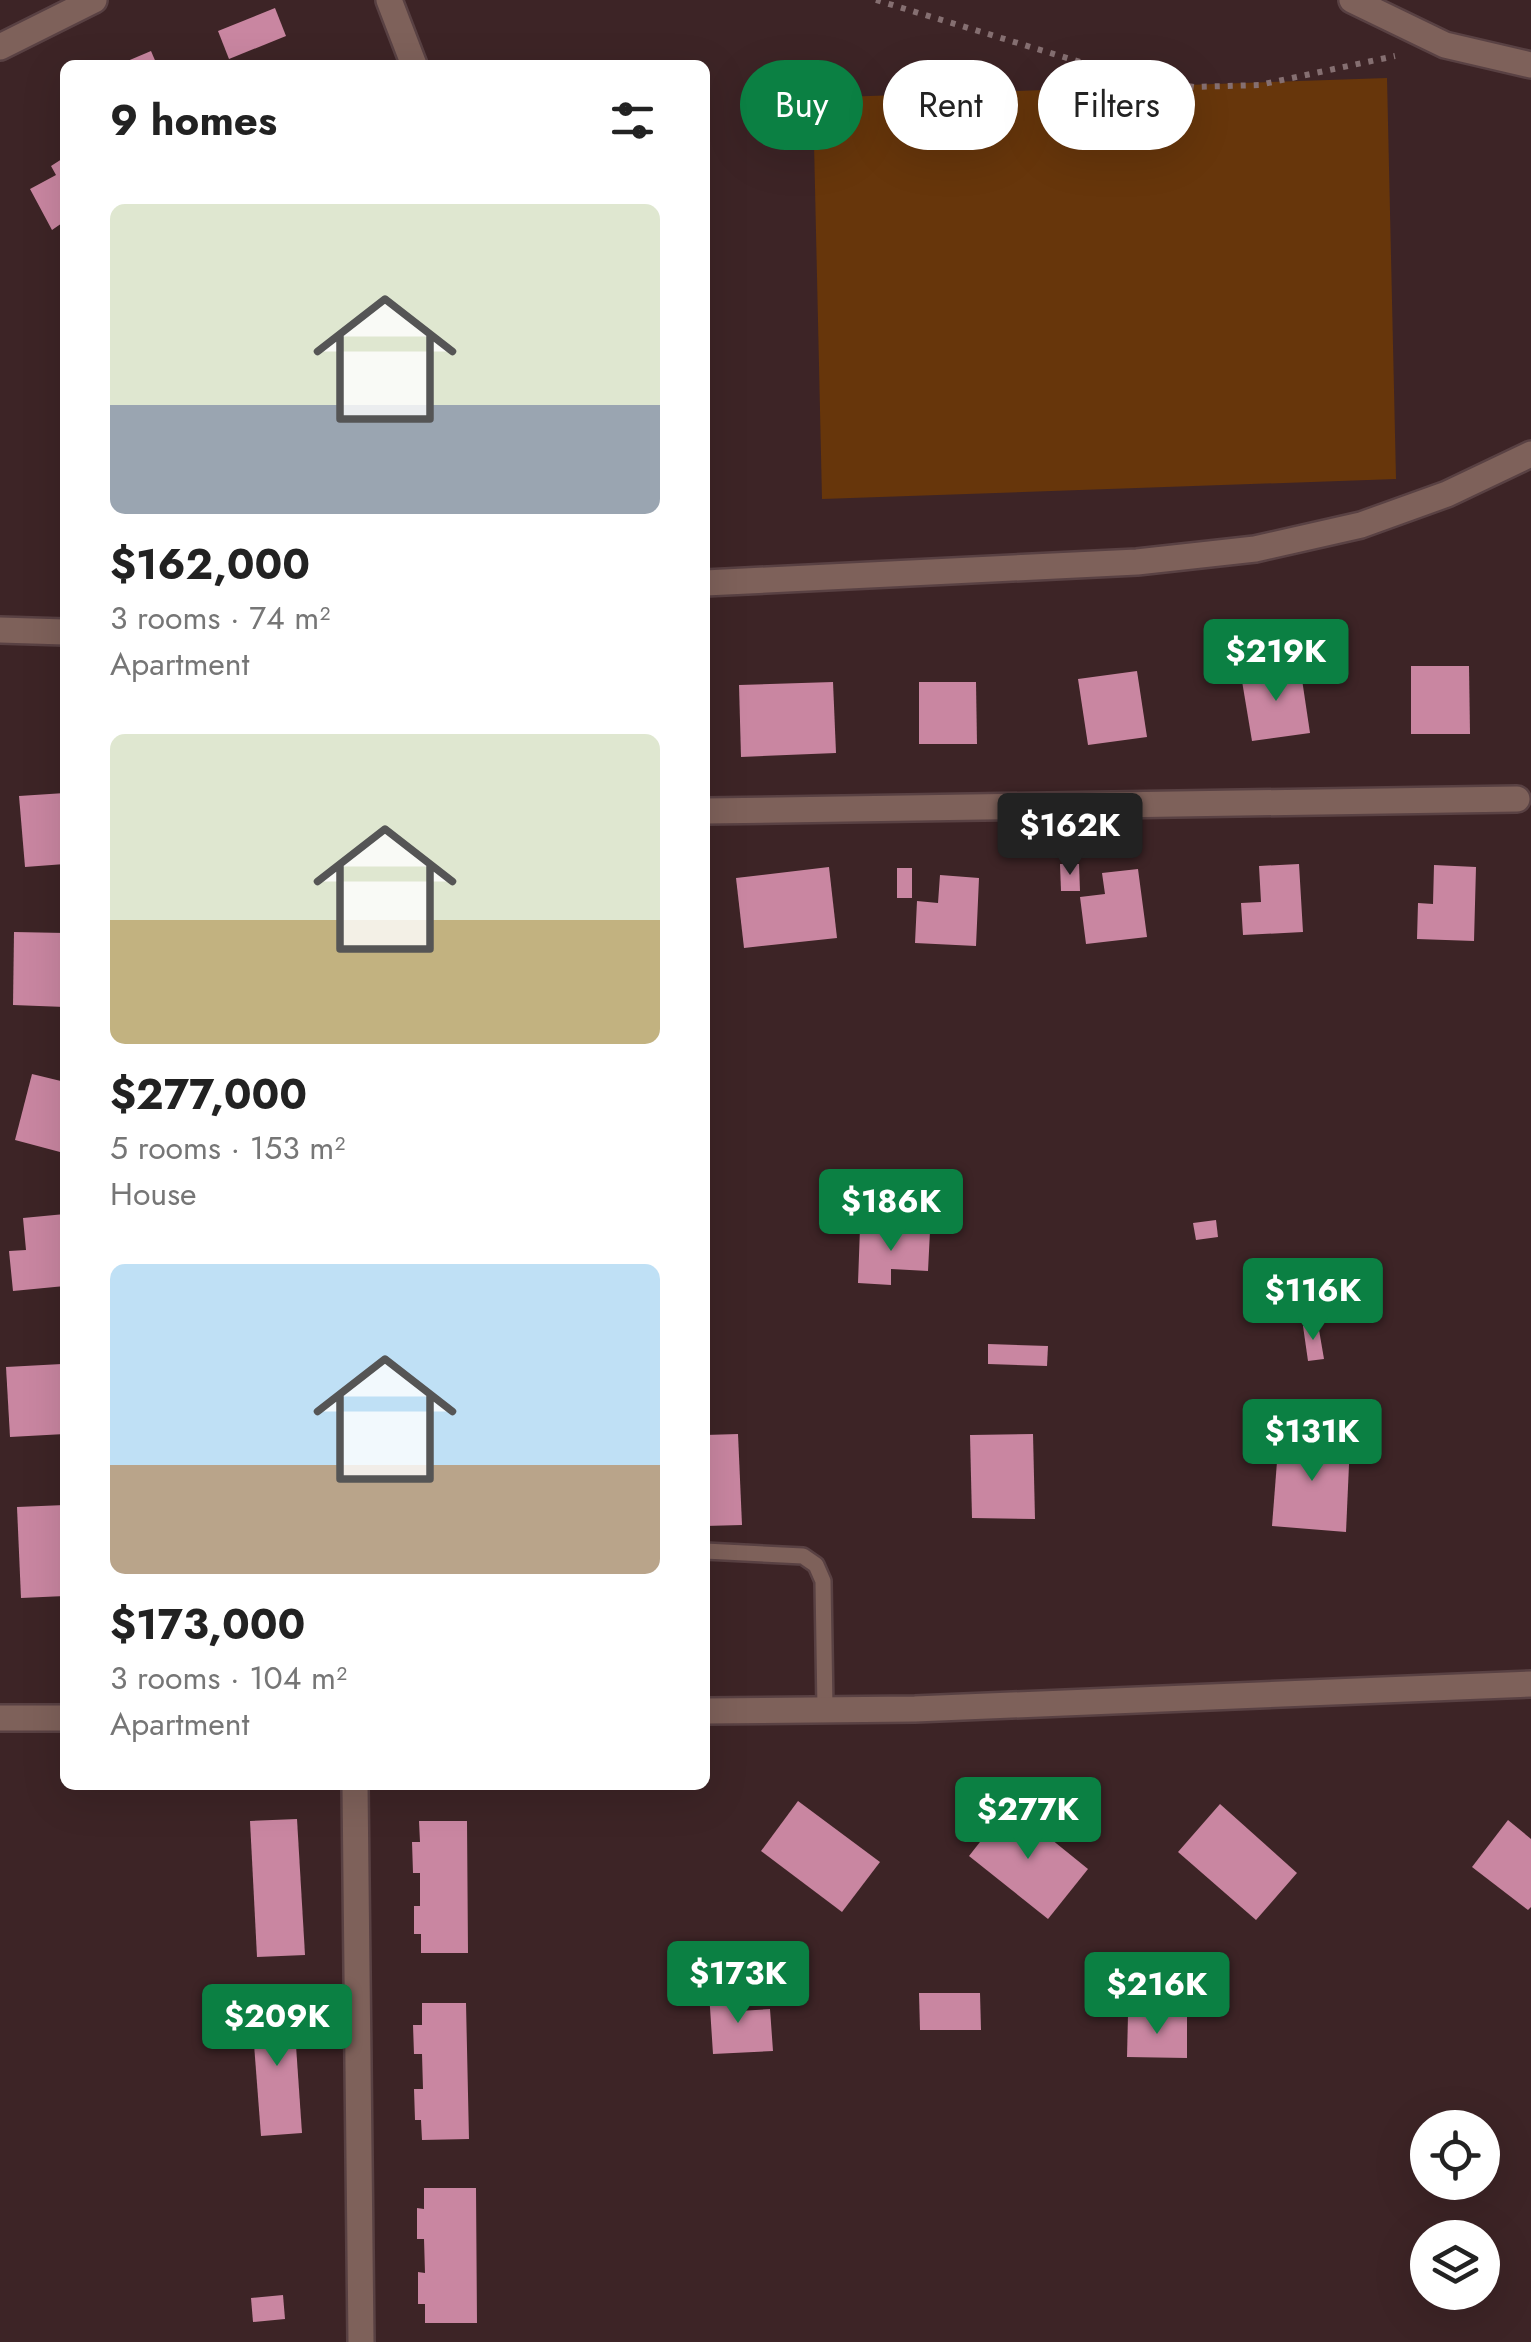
<!DOCTYPE html>
<html lang="en">
<head>
<meta charset="utf-8">
<style>
  body { margin:0; font-family:Jost,sans-serif; background:#f6f6f6; color:#222; height:100vh; display:flex; flex-direction:column; font-size:38px; white-space:nowrap }
  * { box-sizing:border-box; margin:0 }
  p { font-size:32px; color:#767676 }
  .icon { flex:none; width:55px; height:55px; fill:none; stroke:currentColor; stroke-width:2; stroke-linecap:round; stroke-linejoin:round }
  .map { position:relative; flex:1; overflow:hidden }
  .drawer { position:absolute; left:60px; top:60px; width:650px; height:1730px; display:flex; flex-direction:column; background:#fff; border-radius:15px; box-shadow:0 10px 40px #0002 }
  .drawer>* { flex:none }
  .guide { position:absolute; left:740px; top:60px; width:640px; height:90px; display:flex; gap:20px }
  .fabs { position:absolute; left:1410px; top:2110px; display:grid; gap:20px }
  .fabs a { display:grid; place-items:center; width:90px; height:90px; border-radius:50%; background:#fff; box-shadow:0 10px 40px #0002; font-size:50px }
  .price { position:absolute; translate:-50% -85px; padding:0 22px; border-radius:10px; background:#0b8043; color:#fff; font-size:32px; line-height:65px; filter:drop-shadow(0 2px 5px #0008) }
  .price::after { content:''; position:absolute; left:50%; top:60px; width:30px; height:22px; margin-left:-15px; background:inherit; clip-path:polygon(0 0,100% 0,50% 100%) }
  .price.current { background:#222; color:#fff }
  ul { padding:0; list-style:none }
  li { display:grid; align-content:center; gap:20px; height:530px; padding:0 50px }
  li span { display:grid; place-items:center; height:310px; border-radius:15px; color:#555 }
  li>.icon { margin-inline-start:auto }
  span .icon { width:180px; height:180px; fill:#fffc; stroke-width:1 }
  li b { font-size:42px }
  h2 { display:flex; justify-content:space-between; align-items:center; height:120px; padding:0 50px; font-size:42px }
  .chip { padding:0 35px; border-radius:45px; background:#fff; box-shadow:0 10px 40px #0002; font-size:35px; line-height:90px }
  .chip.current { background:#0b8043; color:#fff }
  .map>svg:first-child { display:block }
  .green { fill:#67360b }
  .building { fill:#c986a1 }
  .lines { fill:none; stroke-linecap:round; stroke-linejoin:round }
  .lane-casing { stroke:#594143; stroke-width:20 }
  .street-casing { stroke:#594143; stroke-width:30 }
  .path { stroke:#856f71; stroke-width:6; stroke-dasharray:5 8; stroke-linecap:butt }
  .lane { stroke:#7e615a; stroke-width:15 }
  .street { stroke:#7e615a; stroke-width:25 }
</style>
</head>
<body>
<div class="map">
<svg width="1531" height="2342" viewBox="0 0 1531 2342">
  <rect width="100%" height="100%" fill="#3d2426"/>
  <!-- green -->
  <polygon class="green" points="1387,78 1396,479 822,499 813,98"/>
  <!-- building -->
  <g class="building">
    <polygon points="275,8 286,36 229,59 218,31"/>
    <polygon points="151,51 157,65 118,65"/>
    <polygon points="65,157 65,221 52,230 30,189 56,175 51,166"/>
    <polygon points="1300,666 1310,733 1252,741 1241,675"/>
    <polygon points="1411,666 1469,666 1470,734 1411,734"/>
    <polygon points="1137,671 1147,737 1088,745 1078,679"/>
    <polygon points="833,682 836,753 741,757 739,685"/>
    <polygon points="919,682 976,682 977,744 919,744"/>
    <polygon points="65,793 65,864 25,867 19,796"/>
    <polygon points="1060,864 1079,864 1080,891 1061,891"/>
    <polygon points="1299,864 1303,932 1243,935 1241,903 1261,902 1259,866"/>
    <polygon points="1434,865 1476,867 1474,941 1417,939 1418,903 1433,904"/>
    <polygon points="829,867 837,938 744,948 736,878"/>
    <rect x="897" y="868" width="15" height="30"/>
    <polygon points="1138,869 1147,937 1086,944 1080,897 1105,894 1102,873"/>
    <polygon points="940,875 979,878 976,946 915,943 917,901 938,903"/>
    <polygon points="14,932 65,933 65,1007 13,1005"/>
    <polygon points="32,1074 65,1082 65,1131 60,1152 15,1140"/>
    <polygon points="65,1214 65,1286 13,1291 9,1251 26,1250 23,1218"/>
    <polygon points="1216,1220 1218,1237 1196,1240 1193,1223"/>
    <polygon points="860,1228 930,1231 928,1271 891,1269 891,1285 858,1283"/>
    <polygon points="1318,1324 1324,1359 1308,1361 1303,1326"/>
    <polygon points="988,1344 1048,1346 1047,1366 988,1364"/>
    <polygon points="62,1364 65,1434 10,1437 6,1367"/>
    <polygon points="1304,1399 1309,1430 1292,1432 1287,1401"/>
    <polygon points="738,1434 742,1525 705,1526 705,1435"/>
    <polygon points="1033,1434 1035,1519 972,1518 970,1435"/>
    <polygon points="1279,1436 1350,1442 1346,1532 1272,1526"/>
    <polygon points="65,1505 65,1596 21,1598 17,1507"/>
    <polygon points="798,1801 880,1862 842,1912 761,1851"/>
    <polygon points="1220,1804 1297,1873 1256,1920 1178,1852"/>
    <polygon points="1009,1805 1088,1869 1048,1919 969,1856"/>
    <polygon points="297,1819 305,1955 257,1957 250,1821"/>
    <polygon points="1508,1820 1531,1839 1531,1907 1528,1910 1472,1867"/>
    <polygon points="419,1821 467,1821 468,1953 421,1953 421,1934 414,1934 414,1906 420,1906 420,1873 413,1873 412,1842 420,1842"/>
    <polygon points="738,1990 739,2011 770,2009 773,2051 713,2054 709,1992"/>
    <polygon points="919,1993 980,1993 981,2030 920,2030"/>
    <polygon points="293,2002 302,2133 261,2136 251,2005"/>
    <polygon points="422,2003 466,2003 469,2139 422,2140 421,2120 415,2120 414,2089 423,2089 422,2054 414,2054 413,2025 422,2025"/>
    <polygon points="1128,2015 1187,2016 1187,2058 1127,2057"/>
    <polygon points="424,2188 476,2188 477,2323 425,2323 425,2304 418,2304 418,2272 425,2273 424,2239 417,2239 417,2208 424,2209"/>
    <polygon points="283,2295 285,2319 253,2322 251,2298"/>
  </g>
  <g class="lines">
    <defs>
      <polyline id="lane" points="705,1551 803,1556 816,1565 823,1581 825,1710"/>
      <g id="street">
        <polyline points="389,0 414,65"/>
        <polyline points="1352,0 1445,45 1531,65"/>
        <polyline points="0,47 94,0"/>
        <polyline points="705,583 1137,562 1255,549 1361,525 1447,494 1531,454"/>
        <polyline points="0,630 65,632"/>
        <polyline points="705,811 1517,799"/>
        <polyline points="705,1711 915,1709 1531,1684"/>
        <polyline points="0,1718 65,1718"/>
        <polyline points="355,1785 361,2342"/>
      </g>
    </defs>
    <!-- lane casing -->
    <use href="#lane" class="lane-casing"/>
    <!-- street casing -->
    <use href="#street" class="street-casing"/>
    <!-- path -->
    <polyline class="path" points="876,0 1133,78 1194,87 1259,85 1395,56"/>
    <!-- lane -->
    <use href="#lane" class="lane"/>
    <!-- street -->
    <use href="#street" class="street"/>
  </g>
</svg>
<div class="fabs">
<a><svg class="icon" aria-label="locate" viewBox="0 0 24 24"><circle cx="12" cy="12" r="6"/><path d="M12 2v4M12 18v4M2 12h4M18 12h4"/></svg></a>
<a><svg class="icon" aria-label="layers" viewBox="0 0 24 24"><path d="M12 4l9 5-9 5-9-5zM3 14l9 5 9-5"/></svg></a>
</div>
<b class="price" style="left:1276px;top:704px">$219K</b>
<b class="price current" style="left:1070px;top:878px">$162K</b>
<b class="price" style="left:891px;top:1254px">$186K</b>
<b class="price" style="left:1313px;top:1343px">$116K</b>
<b class="price" style="left:1312px;top:1484px">$131K</b>
<b class="price" style="left:1028px;top:1862px">$277K</b>
<b class="price" style="left:738px;top:2026px">$173K</b>
<b class="price" style="left:1157px;top:2037px">$216K</b>
<b class="price" style="left:277px;top:2069px">$209K</b>
<div class="guide">
<a class="chip current">Buy</a>
<a class="chip">Rent</a>
<a class="chip">Filters</a>
</div>
<section class="drawer">
<h2>9 homes<svg class="icon" aria-label="filters" viewBox="0 0 24 24"><path d="M4 7h16M4 17h16"/><circle cx="9" cy="7" r="2"/><circle cx="15" cy="17" r="2"/></svg></h2>
<ul>
<li><span style="background:linear-gradient(#dfe7d0 65%,#9aa5b1 0)"><svg class="icon" aria-label="home" viewBox="0 0 24 24"><path d="M3 11l9-7 9 7M6 9v11h12V9"/></svg></span><div><b>$162,000</b><p>3 rooms · 74 m²</p><p>Apartment</p></div></li>
<li><span style="background:linear-gradient(#dfe7d0 60%,#c2b280 0)"><svg class="icon" aria-label="home" viewBox="0 0 24 24"><path d="M3 11l9-7 9 7M6 9v11h12V9"/></svg></span><div><b>$277,000</b><p>5 rooms · 153 m²</p><p>House</p></div></li>
<li><span style="background:linear-gradient(#bfe0f5 65%,#b9a48a 0)"><svg class="icon" aria-label="home" viewBox="0 0 24 24"><path d="M3 11l9-7 9 7M6 9v11h12V9"/></svg></span><div><b>$173,000</b><p>3 rooms · 104 m²</p><p>Apartment</p></div></li>
</ul>
</section>
</div>
</body>
</html>
